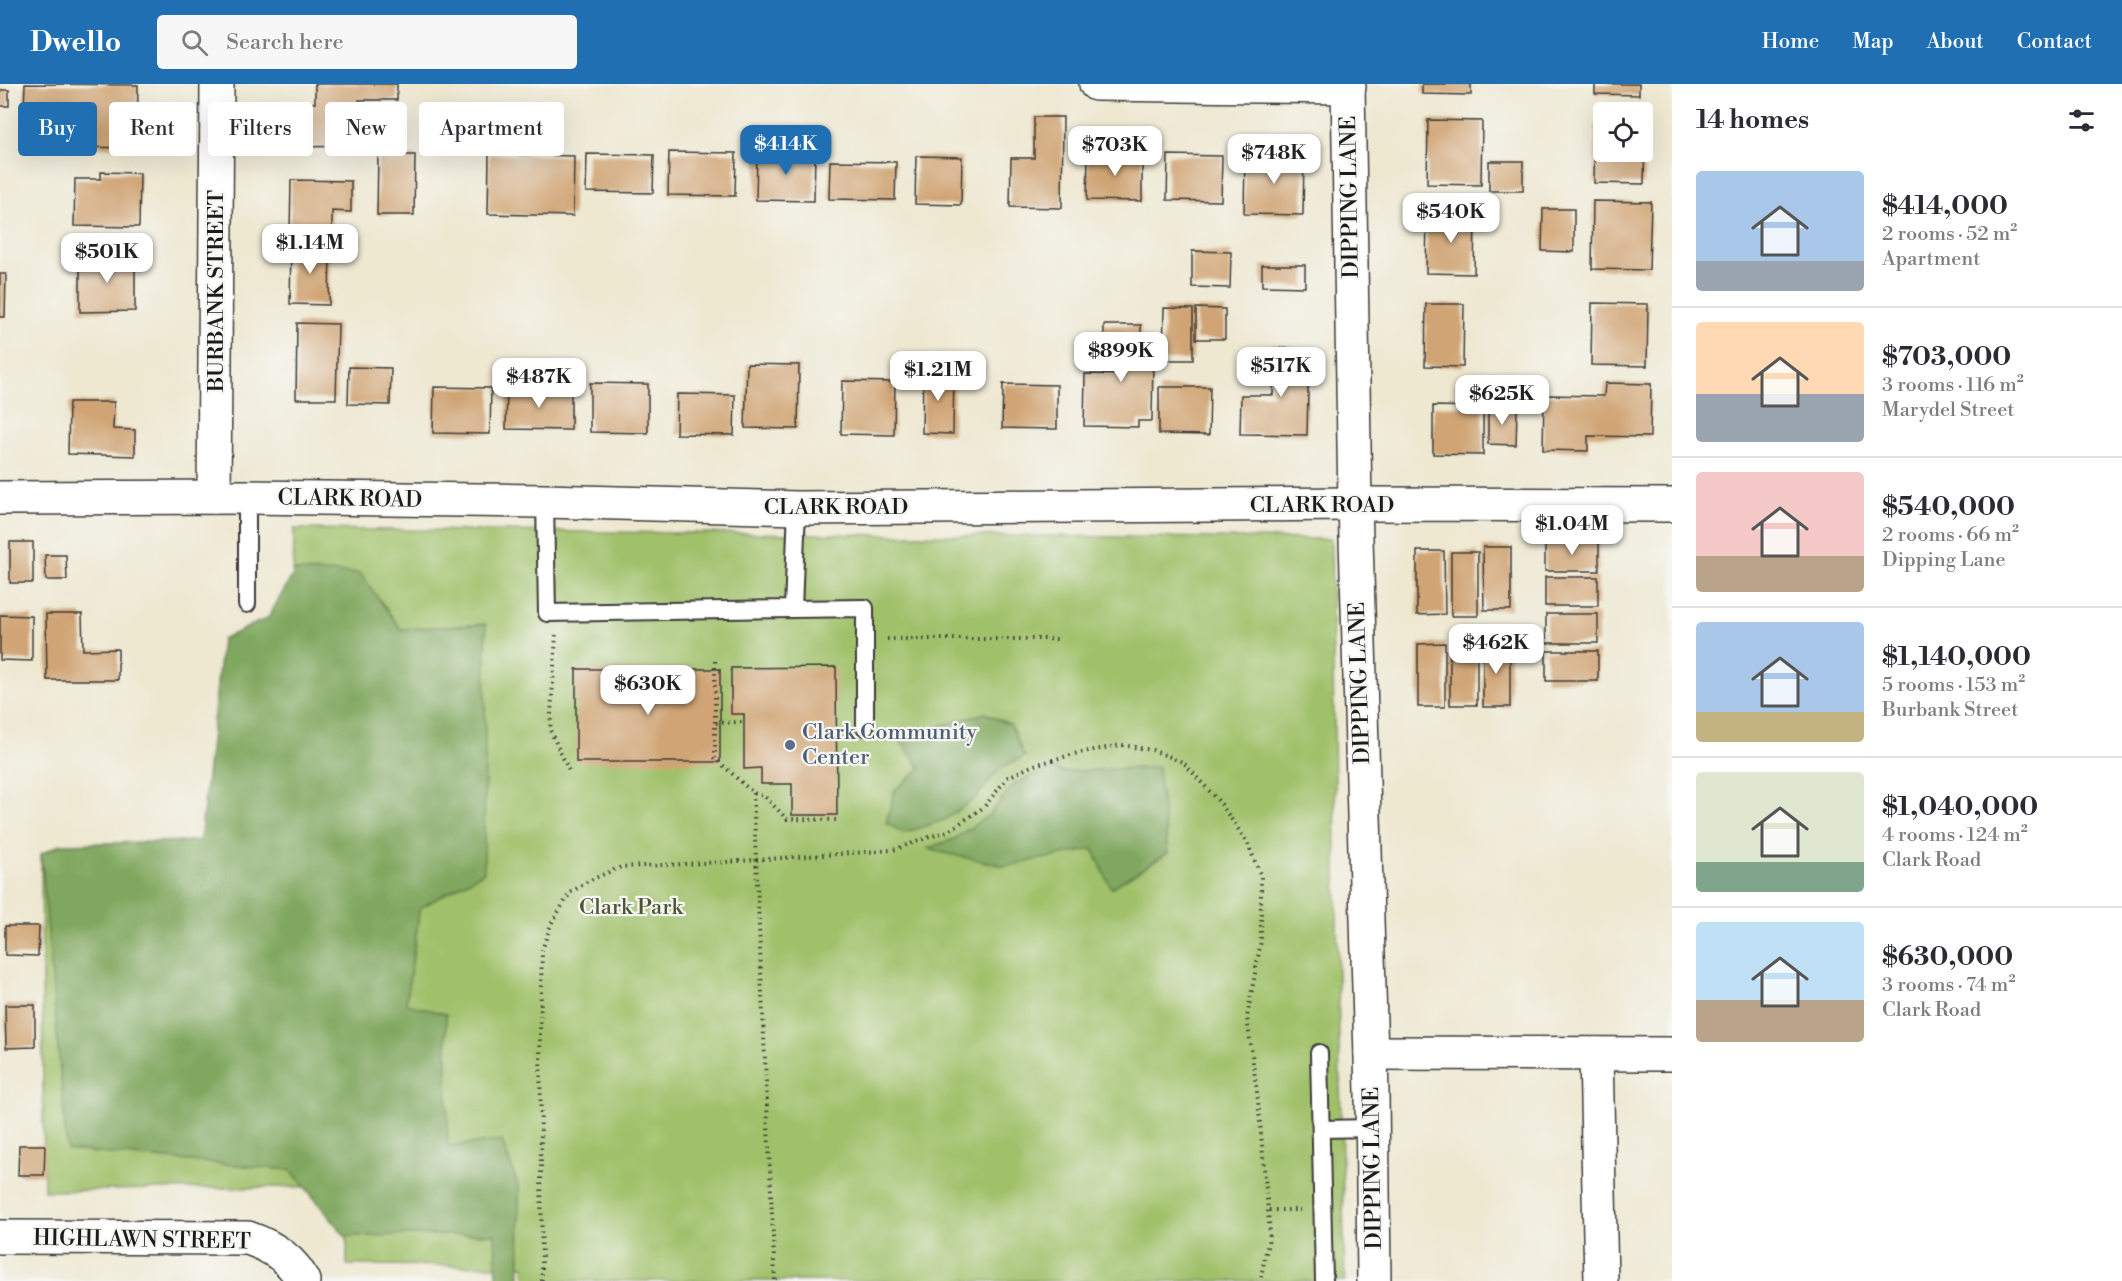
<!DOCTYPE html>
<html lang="en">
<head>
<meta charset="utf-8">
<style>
  body { margin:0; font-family:"Libre Bodoni",serif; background:#f7f7f7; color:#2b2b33; height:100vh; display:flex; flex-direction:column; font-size:22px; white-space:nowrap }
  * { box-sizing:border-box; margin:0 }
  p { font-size:20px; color:#7c7c81 }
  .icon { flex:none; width:33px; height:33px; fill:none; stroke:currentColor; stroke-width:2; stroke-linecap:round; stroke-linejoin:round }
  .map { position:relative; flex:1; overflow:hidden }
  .panel { display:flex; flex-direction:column; background:#fff; width:450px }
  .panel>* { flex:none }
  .top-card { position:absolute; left:18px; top:18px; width:570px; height:54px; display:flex; gap:12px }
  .tools { position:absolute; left:1593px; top:18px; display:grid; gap:12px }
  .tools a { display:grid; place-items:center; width:60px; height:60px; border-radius:6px; background:#fff; box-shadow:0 6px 24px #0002; font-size:30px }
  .price { position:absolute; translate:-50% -51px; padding:0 14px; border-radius:12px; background:#fff; color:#222; font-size:20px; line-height:39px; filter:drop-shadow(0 2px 3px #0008) }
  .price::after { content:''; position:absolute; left:50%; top:36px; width:18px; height:14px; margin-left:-9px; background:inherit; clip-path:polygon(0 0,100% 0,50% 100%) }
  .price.active { background:#1f6fb2; color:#fff }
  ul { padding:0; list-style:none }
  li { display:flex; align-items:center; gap:18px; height:150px; padding:0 24px }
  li+li { border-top:2px solid #e1e1e2 }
  li span { display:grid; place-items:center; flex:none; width:168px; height:120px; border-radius:6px; color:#555 }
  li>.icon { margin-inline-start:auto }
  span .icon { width:72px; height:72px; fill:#fffc; stroke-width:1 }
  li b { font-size:26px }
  h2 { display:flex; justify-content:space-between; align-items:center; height:72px; padding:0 24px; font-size:26px }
  .pill { padding:0 21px; border-radius:6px; background:#fff; box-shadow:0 6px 24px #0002; font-size:21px; line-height:54px }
  .pill.active { background:#1f6fb2; color:#fff }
  header { display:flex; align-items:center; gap:36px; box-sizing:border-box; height:84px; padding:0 30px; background:#1f6fb2; color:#fff }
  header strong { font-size:28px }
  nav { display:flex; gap:33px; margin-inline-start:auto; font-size:21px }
  .search { width:420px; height:54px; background:#f7f7f7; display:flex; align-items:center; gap:15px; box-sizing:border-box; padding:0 21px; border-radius:6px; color:#7c7c81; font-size:22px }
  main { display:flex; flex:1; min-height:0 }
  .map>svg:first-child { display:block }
  .green { fill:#a0c16a; stroke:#5e6e43; stroke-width:1.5 }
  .forest { fill:#80a75e; stroke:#4e623d; stroke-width:1.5 }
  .building { fill:#d0a474 }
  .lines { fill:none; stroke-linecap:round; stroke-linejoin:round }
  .lane-casing { stroke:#3c3b37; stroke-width:20 }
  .street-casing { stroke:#3c3b37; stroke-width:36 }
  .path { stroke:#3c3b37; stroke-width:4; stroke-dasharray:1.5 4.5; stroke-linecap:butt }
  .lane { stroke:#fff; stroke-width:16 }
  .street { stroke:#fff; stroke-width:33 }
  .service-dot { fill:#5c6f8a; stroke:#f6f6f2; stroke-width:2 }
  .labels { text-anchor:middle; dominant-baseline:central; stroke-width:4.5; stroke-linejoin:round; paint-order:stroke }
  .street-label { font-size:22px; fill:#1c1c1c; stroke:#f6f6f2 }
  .service-label { font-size:22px; fill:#4e5e75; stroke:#f6f6f2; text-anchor:start }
  .park-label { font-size:22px; fill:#4a5637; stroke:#f6f6f2 }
</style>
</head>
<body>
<header>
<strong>Dwello</strong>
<div class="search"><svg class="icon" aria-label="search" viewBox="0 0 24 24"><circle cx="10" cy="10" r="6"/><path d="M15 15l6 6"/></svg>Search here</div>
<nav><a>Home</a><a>Map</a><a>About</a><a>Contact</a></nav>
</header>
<main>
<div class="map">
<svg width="1672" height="1197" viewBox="0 0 1672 1197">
  <rect width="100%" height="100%" fill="#f6f6f2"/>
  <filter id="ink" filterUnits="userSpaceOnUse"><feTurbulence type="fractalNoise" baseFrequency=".0167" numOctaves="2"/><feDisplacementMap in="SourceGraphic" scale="12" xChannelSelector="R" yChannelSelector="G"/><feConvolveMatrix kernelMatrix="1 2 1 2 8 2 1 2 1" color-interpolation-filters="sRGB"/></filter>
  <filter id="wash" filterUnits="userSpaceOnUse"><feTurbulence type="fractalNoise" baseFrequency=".008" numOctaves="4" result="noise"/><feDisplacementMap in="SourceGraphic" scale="24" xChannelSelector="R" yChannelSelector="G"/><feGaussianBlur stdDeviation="1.35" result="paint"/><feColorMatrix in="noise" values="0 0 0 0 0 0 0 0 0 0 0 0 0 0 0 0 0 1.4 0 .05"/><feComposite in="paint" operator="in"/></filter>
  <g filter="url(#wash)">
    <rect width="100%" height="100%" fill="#eee8d1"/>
    <!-- green -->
    <polygon class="green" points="294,445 1331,455 1339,956 1345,1197 525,1197 525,1182 347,1181 346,1102 44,1107 41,770 233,772 292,556"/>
    <!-- forest -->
    <g class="forest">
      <polygon points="295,487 360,489 401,545 486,540 484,788 420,824 406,920 446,930 448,1062 502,1057 519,1104 520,1197 497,1197 495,1150 345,1152 291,1086 67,1066 41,770 61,760 200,757 222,555 268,534"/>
      <polygon points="985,629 1011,641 1023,670 1026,672 1001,683 976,714 944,736 904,749 886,739 895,706 921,684 898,654"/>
      <polygon points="1158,683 1168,769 1111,804 1093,765 1005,782 935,767 928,764 954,755 990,730 1014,700 1037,690 1056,685 1062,688"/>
    </g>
    <g id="blocks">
      <!-- building -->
      <g class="building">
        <polygon points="25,0 138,1 137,64 75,63 76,25 24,24"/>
        <polygon points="315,0 397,0 397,16 359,16 360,62 292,63 292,19 315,19"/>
        <polygon points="1422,0 1471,0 1471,11 1422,10"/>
        <polygon points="1595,0 1639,0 1639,11 1595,10"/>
        <rect x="0" y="6" width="9" height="16"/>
        <polygon points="1034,33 1063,33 1062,124 1010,123 1011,74 1034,74"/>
        <polygon points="1428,36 1482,37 1481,101 1427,100"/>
        <polygon points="1595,41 1604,41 1604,68 1642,68 1642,42 1645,42 1644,100 1594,99"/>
        <polygon points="669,68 736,69 735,112 668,111"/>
        <polygon points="757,68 815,69 814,117 756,116"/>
        <polygon points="1088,68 1142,69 1142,117 1087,116"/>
        <polygon points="489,70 574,72 573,132 488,130"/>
        <polygon points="587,70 654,71 653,109 586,108"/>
        <polygon points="378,71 415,71 414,131 377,131"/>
        <polygon points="1168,71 1222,72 1221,117 1167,116"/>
        <polygon points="1245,71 1304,72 1303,131 1244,130"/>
        <polygon points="916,72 962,73 961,121 915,120"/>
        <polygon points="830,77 896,78 895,116 829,115"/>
        <rect x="1489" y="77" width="34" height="30"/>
        <polygon points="101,88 140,89 139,143 74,142 75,95 101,95"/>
        <polygon points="291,96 351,97 351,128 332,127 332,149 290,148"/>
        <polygon points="1593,117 1651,118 1649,186 1592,185"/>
        <polygon points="1543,125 1574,125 1574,168 1542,167"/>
        <polygon points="1427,131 1475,131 1474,190 1426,189"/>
        <polygon points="291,160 330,161 329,221 290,220"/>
        <polygon points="1192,167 1231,168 1230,204 1192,203"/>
        <polygon points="80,173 135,173 135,227 80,228"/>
        <polygon points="1262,181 1305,181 1305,203 1262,202"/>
        <polygon points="0,190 6,190 5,233 0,233"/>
        <polygon points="1592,219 1648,220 1647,282 1591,281"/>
        <polygon points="1426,220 1464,220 1463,283 1425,282"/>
        <polygon points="1164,224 1193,225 1193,276 1163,276"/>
        <polygon points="1196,224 1225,225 1225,255 1196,255"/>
        <polygon points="297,239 338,240 336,315 296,315"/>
        <polygon points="1104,241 1141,241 1141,272 1153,272 1152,337 1138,337 1138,343 1084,342 1085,290 1125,291 1125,276 1104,276"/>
        <polygon points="1274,264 1309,265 1307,351 1240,350 1241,311 1273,311"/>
        <polygon points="747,280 799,281 798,345 745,344"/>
        <polygon points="349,283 391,284 390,321 348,320"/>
        <polygon points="923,286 954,287 953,350 922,349"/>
        <polygon points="842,297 895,298 894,351 841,350"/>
        <polygon points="590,299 648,300 648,349 590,348"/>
        <polygon points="1605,299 1651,300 1650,353 1588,352 1588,367 1543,366 1544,311 1604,312"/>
        <polygon points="1003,300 1057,301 1057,345 1002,344"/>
        <polygon points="434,303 491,304 490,350 433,349"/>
        <polygon points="1159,303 1210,303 1209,351 1159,350"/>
        <polygon points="507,304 571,305 571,346 506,345"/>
        <polygon points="677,310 735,311 734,351 676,350"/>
        <polygon points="69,318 114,318 113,345 135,346 135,372 68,370"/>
        <polygon points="1433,322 1483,323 1483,371 1433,370"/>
        <polygon points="1488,324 1517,325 1516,361 1488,360"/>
        <polygon points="1599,457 1599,487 1545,487 1545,458"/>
        <rect x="10" y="458" width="23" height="41"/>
        <polygon points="1483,463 1511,463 1511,526 1484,526"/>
        <polygon points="1417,467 1444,467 1445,530 1417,531"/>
        <rect x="1451" y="468" width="27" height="64"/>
        <polygon points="45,471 66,471 67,496 46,496"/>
        <rect x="1545" y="493" width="53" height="29"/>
        <polygon points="46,530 82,530 83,566 118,565 118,596 47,596"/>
        <rect x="1546" y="530" width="52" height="29"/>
        <polygon points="0,531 32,532 32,577 0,576"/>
        <rect x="1450" y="558" width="27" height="63"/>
        <polygon points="1445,559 1445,623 1418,623 1418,560"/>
        <polygon points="1483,559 1510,560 1510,623 1483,623"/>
        <rect x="1546" y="567" width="52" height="30"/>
        <polygon points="836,583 837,731 792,731 792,700 761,700 761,684 744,685 744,630 731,630 731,584"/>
        <rect x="576" y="585" width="144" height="93"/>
        <polygon points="5,842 39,842 38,872 5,871"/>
        <polygon points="5,921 35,921 35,963 6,964"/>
        <polygon points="19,1061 45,1061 44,1091 18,1091"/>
      </g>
    </g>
  </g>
  <g filter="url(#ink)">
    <use href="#blocks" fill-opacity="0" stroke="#3c3b37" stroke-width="1.5"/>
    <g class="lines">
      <defs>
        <g id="lane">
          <polyline points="247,413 247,520"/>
          <polyline points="545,417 547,529 793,525 797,424"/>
          <polyline points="793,525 865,524 865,643"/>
          <polyline points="1319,969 1324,1197"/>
          <polyline points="1321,1045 1373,1044"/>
        </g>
        <g id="street">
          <polyline points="1096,0 1349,3"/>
          <polyline points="1348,0 1355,420 1372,1008 1374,1197"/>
          <polyline points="214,413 217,0"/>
          <polyline points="0,414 247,413 545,417 797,424 1355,420 1672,421"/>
          <polyline points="1371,969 1672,970"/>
          <polyline points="1596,970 1601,1197"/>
          <path d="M 0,1153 L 248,1154 C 271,1162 292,1174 303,1197"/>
        </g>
      </defs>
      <!-- lane casing -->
      <use href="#lane" class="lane-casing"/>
      <!-- street casing -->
      <use href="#street" class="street-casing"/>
      <!-- path -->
      <g class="path">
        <polyline points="556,551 550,646 569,687"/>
        <polyline points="887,555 1059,555"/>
        <polyline points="715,577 715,674 753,709 764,712 787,735 838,736"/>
        <polyline points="716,639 744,638"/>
        <polyline points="753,709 775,1197"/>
        <polyline points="1269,1126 1300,1126"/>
        <polyline points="542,1197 540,948 542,866 551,840 570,809 588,797 621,783 726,778 893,766 950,746 984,723 1008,693 1034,681 1078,669 1122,661 1152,666 1183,678 1221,720 1247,758 1261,792 1261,857 1247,933 1258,1016 1270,1149 1260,1197"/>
      </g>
      <!-- lane -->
      <use href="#lane" class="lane"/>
      <!-- street -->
      <use href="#street" class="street"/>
    </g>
  </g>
  <!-- markers -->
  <circle class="service-dot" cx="790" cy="661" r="6"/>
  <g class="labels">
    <!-- street labels -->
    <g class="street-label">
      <text transform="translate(1350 113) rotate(-91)">DIPPING LANE</text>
      <text transform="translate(216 207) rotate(-90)">BURBANK STREET</text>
      <text transform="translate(350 415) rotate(1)">CLARK ROAD</text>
      <text x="1322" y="421">CLARK ROAD</text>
      <text x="836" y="423">CLARK ROAD</text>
      <text transform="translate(1360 599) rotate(-92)">DIPPING LANE</text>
      <text transform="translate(1373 1084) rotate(-91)">DIPPING LANE</text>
      <text transform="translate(142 1156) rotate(1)">HIGHLAWN STREET</text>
    </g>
    <!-- service labels -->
    <g class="service-label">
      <text x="802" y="648">Clark Community<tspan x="802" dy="25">Center</tspan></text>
    </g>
    <!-- park labels -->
    <g class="park-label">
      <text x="631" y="823">Clark Park</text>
    </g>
  </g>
</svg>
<div class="tools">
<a><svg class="icon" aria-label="locate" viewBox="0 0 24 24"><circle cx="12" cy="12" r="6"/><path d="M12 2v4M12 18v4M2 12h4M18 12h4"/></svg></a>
</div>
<b class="price active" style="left:786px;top:92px">$414K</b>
<b class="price" style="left:1115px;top:93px">$703K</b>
<b class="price" style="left:1274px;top:101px">$748K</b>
<b class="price" style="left:1451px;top:160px">$540K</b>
<b class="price" style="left:310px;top:191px">$1.14M</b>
<b class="price" style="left:107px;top:200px">$501K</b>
<b class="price" style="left:1121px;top:299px">$899K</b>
<b class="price" style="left:1281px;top:314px">$517K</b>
<b class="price" style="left:938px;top:318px">$1.21M</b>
<b class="price" style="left:539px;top:325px">$487K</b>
<b class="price" style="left:1502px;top:342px">$625K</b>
<b class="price" style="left:1572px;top:472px">$1.04M</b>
<b class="price" style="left:1496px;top:591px">$462K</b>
<b class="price" style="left:648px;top:632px">$630K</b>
<div class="top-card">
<a class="pill active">Buy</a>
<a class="pill">Rent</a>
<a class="pill">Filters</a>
<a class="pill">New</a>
<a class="pill">Apartment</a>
</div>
</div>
<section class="panel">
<h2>14 homes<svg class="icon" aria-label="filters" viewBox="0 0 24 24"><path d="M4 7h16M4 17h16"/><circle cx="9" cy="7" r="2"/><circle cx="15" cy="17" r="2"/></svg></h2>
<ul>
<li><span style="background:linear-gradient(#a9c7e8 75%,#9aa5b1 0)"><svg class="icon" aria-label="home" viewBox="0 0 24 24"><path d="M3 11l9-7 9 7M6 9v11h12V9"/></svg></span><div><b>$414,000</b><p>2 rooms · 52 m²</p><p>Apartment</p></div></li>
<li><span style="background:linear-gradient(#ffd9b3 60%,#9aa5b1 0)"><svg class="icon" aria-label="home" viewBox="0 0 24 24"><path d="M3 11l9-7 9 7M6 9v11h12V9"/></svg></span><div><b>$703,000</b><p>3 rooms · 116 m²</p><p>Marydel Street</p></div></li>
<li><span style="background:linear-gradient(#f6c9c9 70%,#b9a48a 0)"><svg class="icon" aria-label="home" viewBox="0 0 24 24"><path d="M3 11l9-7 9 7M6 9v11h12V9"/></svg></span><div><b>$540,000</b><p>2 rooms · 66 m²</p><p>Dipping Lane</p></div></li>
<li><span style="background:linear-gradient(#a9c7e8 75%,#c2b280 0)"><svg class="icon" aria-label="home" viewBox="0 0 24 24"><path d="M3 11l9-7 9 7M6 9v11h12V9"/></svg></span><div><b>$1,140,000</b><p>5 rooms · 153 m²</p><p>Burbank Street</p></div></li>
<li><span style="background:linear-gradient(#dfe7d0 75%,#7fa58c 0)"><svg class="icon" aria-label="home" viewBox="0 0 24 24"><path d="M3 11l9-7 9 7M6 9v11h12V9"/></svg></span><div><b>$1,040,000</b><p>4 rooms · 124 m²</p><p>Clark Road</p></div></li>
<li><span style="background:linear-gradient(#bfe0f5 65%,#b9a48a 0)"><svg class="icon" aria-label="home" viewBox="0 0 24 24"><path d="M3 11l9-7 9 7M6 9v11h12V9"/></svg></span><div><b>$630,000</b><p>3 rooms · 74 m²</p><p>Clark Road</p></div></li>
</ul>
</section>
</main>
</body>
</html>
